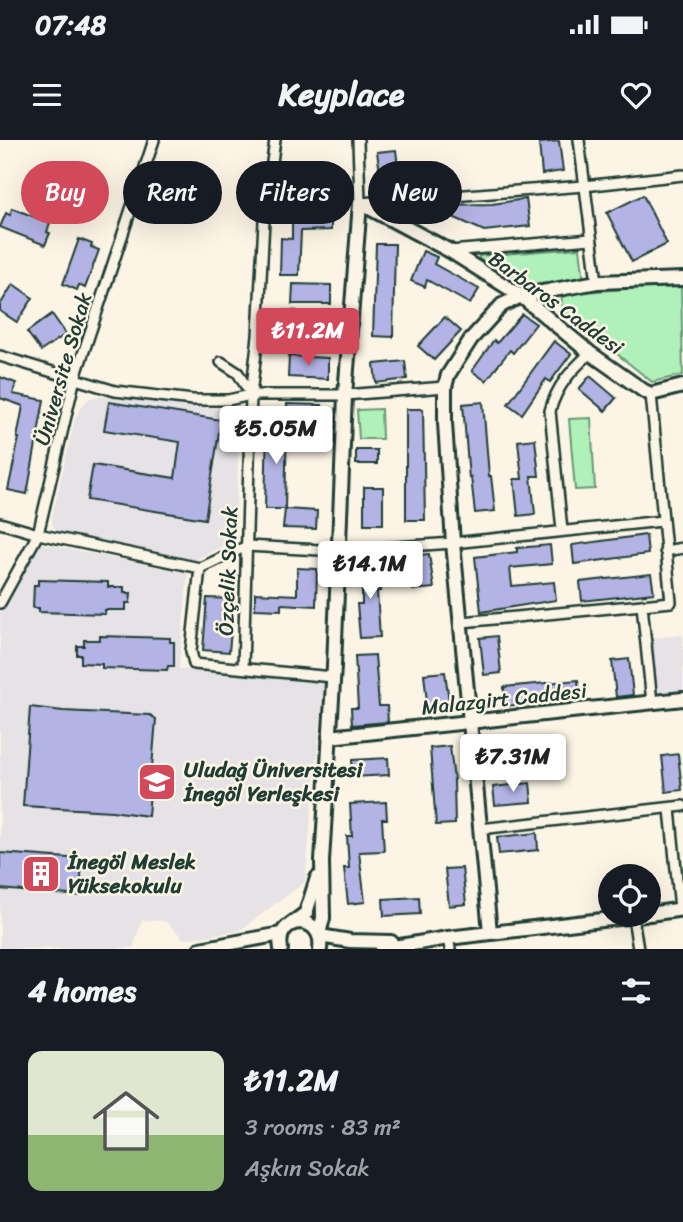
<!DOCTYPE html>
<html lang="en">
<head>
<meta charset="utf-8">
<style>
  body { margin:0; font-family:Sriracha,sans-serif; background:#20242c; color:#f1f3f6; height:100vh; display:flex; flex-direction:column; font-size:26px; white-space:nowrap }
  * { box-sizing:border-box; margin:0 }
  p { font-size:23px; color:#9ea1a6 }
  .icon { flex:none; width:38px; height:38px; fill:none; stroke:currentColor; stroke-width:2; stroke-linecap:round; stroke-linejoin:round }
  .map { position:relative; height:809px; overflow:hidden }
  .panel { display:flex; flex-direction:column; background:#171b24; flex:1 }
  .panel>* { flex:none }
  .top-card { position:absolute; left:21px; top:21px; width:642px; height:63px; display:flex; gap:14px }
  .buttons { position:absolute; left:598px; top:724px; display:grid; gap:14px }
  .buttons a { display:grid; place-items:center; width:63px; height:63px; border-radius:50%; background:#171b24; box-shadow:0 7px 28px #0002; font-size:35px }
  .price { position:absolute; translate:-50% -60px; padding:0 16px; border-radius:7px; background:#fff; color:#222; font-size:23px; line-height:46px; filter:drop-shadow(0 2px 4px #0008) }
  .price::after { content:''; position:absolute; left:50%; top:42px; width:21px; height:16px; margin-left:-10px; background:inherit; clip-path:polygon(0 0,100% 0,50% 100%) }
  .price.current { background:#d1495b; color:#fff }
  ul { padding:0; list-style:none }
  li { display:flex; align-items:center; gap:21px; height:175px; padding:0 28px }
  li span { display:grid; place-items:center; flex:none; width:196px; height:140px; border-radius:14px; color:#555 }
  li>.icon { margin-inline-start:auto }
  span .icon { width:84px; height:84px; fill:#fffc; stroke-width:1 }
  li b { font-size:30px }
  h2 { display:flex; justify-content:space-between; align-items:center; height:84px; padding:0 28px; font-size:30px }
  .chip { padding:0 24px; border-radius:32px; background:#171b24; box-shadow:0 7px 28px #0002; font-size:24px; line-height:63px }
  .chip.current { background:#d1495b; color:#fff }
  .status { display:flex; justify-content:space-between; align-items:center; height:49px; padding:0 35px; background:#171b24; direction:ltr }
  .status svg { height:19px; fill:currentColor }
  header { display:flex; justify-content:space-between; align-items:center; height:91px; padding:0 28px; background:#171b24; font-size:32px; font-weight:700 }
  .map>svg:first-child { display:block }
  .built { fill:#e6e2e5 }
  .green { fill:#b0f1b9; stroke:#689776; stroke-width:2 }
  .building { fill:#b3b4e5; stroke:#1f3d34; stroke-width:2 }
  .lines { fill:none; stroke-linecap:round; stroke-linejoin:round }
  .street-casing { stroke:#1f3d34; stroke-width:14 }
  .secondary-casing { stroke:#1f3d34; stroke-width:18 }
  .street { stroke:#fcf5e5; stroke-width:9 }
  .secondary { stroke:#fcf5e5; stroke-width:12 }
  .labels { text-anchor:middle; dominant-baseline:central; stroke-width:5; stroke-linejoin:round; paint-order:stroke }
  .street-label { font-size:21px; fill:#1f3d34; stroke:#fcf5e5 }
  .poi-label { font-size:21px; font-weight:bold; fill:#1f3d34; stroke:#fcf5e5; text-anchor:start }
</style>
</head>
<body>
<div class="status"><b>07:48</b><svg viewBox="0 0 49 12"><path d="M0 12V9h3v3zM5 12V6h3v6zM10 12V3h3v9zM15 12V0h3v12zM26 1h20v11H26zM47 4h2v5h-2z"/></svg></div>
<header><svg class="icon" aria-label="menu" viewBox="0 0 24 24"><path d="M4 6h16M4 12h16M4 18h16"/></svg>Keyplace<svg class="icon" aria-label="heart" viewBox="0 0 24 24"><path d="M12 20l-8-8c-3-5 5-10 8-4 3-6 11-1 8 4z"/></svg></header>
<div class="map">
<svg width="683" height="809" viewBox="0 0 683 809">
  <rect width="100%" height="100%" fill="#fcf5e5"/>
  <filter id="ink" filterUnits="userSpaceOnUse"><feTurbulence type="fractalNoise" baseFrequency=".0143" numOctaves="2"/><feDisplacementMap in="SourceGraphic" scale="14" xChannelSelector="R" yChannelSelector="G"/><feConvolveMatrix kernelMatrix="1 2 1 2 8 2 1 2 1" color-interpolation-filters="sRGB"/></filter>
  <g filter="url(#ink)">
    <!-- built -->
    <g class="built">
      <polygon points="102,256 240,271 235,400 195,420 59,394 52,384 52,376 75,279 81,267 90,258"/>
      <polygon points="33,402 188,433 179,529 324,542 305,742 239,791 184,799 165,781 142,780 133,808 0,809 0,472"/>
      <polygon points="683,495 683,554 656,558 650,498"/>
    </g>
    <!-- green -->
    <g class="green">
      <polygon points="580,108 584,141 530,144 479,119 479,116"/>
      <polygon points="681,144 683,235 652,242 561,169 562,154"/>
      <polygon points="381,269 382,299 359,299 357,270"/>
      <polygon points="591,278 595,349 575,350 569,279"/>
    </g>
    <!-- building -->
    <g class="building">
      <polygon points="559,1 563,31 542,34 539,3"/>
      <polygon points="396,10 400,43 382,46 377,12"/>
      <polygon points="643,55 667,104 632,122 607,73"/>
      <polygon points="526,59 530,86 484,91 444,73 444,65 492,64"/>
      <polygon points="12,68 50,83 47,92 50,93 45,105 0,87 6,73 10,75"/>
      <polygon points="331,70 331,90 301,91 299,135 280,135 281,98 292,99 292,71"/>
      <polygon points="79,99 92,104 91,107 99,110 85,148 79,145 77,150 63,144"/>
      <polygon points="376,104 395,104 393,197 373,196"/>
      <polygon points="423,111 437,117 434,124 479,149 470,164 427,140 425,147 411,141"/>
      <polygon points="13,144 33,158 17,182 0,171 0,165"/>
      <polygon points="293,144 331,145 331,164 292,164"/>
      <polygon points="277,170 297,171 295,206 275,205"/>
      <polygon points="52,174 66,194 41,211 27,192"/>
      <polygon points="522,174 536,184 513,213 510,210 486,241 472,231 494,200 497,203"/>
      <polygon points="445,177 461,191 434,220 418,206"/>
      <polygon points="554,201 571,214 550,242 546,239 522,274 508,264"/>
      <polygon points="289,216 328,218 328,239 288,237"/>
      <polygon points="405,221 407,239 376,243 374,224"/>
      <polygon points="590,236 616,258 605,271 579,249"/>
      <polygon points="0,237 16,243 13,254 44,260 27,354 8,350 19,298 17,298 23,266 0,258"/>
      <polygon points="109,262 221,280 205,379 87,360 93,325 175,338 180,302 104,290"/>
      <polygon points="483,262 489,336 491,336 495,371 475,373 471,337 469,338 463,264"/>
      <polygon points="287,264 322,265 321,284 287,283"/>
      <polygon points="406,269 423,269 425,380 406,380"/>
      <polygon points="267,283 287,283 285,369 265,369"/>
      <polygon points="535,299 539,336 531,336 535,374 518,376 514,339 522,339 518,301"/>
      <rect x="356" y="310" width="21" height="14"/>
      <rect x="364" y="347" width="19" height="37"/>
      <polygon points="285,369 317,371 316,389 283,388"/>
      <polygon points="646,395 648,414 574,424 572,405"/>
      <polygon points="550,405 552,424 510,428 512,446 554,442 556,460 481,472 475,417 517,412 517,408"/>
      <polygon points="429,414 434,448 413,450 409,416"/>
      <polygon points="362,422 380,422 380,451 377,451 380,497 360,498 357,464 362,464"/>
      <polygon points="297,428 317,429 316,466 281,464 281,470 255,469 255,453 297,455"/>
      <polygon points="651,434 654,453 582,461 580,442"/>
      <polygon points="38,440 108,442 108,447 124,447 124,453 131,453 130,463 126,463 126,470 105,470 105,474 39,472 39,468 33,468 34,445 38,445"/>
      <polygon points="207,458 234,459 229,512 203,510"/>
      <polygon points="100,496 170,498 170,502 174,502 174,526 168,526 167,530 102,528 102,524 81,523 81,515 77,515 77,506 84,506 84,500 100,500"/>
      <polygon points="497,496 501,533 484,535 480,498"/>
      <polygon points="375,515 379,566 387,566 388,582 352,585 351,568 358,568 355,516"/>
      <polygon points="629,519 633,555 616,557 612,521"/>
      <polygon points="445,532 450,568 428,571 424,534"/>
      <polygon points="578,540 580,559 505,566 504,547"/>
      <polygon points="30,567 63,571 150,575 156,579 148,676 112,671 23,666"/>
      <polygon points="525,603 526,621 489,625 487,608"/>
      <polygon points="450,606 454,640 455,684 436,685 430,608"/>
      <polygon points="678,614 682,650 666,652 662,616"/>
      <polygon points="388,618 389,635 353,637 352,620"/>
      <polygon points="530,643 532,662 495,665 493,647"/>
      <polygon points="386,662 387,679 382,679 384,711 359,712 365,762 348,764 344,728 349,728 347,696 352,696 350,664"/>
      <polygon points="537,693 538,710 499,714 497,697"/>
      <polygon points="0,713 82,719 80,756 0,749"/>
      <polygon points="462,728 466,764 449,766 445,729"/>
      <polygon points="419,757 420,774 384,776 383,759"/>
    </g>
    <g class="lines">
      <defs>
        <g id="street">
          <polyline points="358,0 360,63 584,46 683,35"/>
          <polyline points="579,0 597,142"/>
          <polyline points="450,111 591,99"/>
          <polyline points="0,216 115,251 193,260 228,260 251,255 345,255 445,247"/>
          <polyline points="221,222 238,233 251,255"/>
          <polyline points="651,254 671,462 642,465 652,563"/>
          <polyline points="0,383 38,394 200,428 247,406 338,411 453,403 662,381"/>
          <path d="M 562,390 L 550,271 C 557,245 571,231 590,213"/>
          <polyline points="665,411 683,408"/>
          <polyline points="200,428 191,511 194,524 333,537"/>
          <polyline points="0,463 38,394 75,238 154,0"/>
          <polyline points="462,482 642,465"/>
          <polyline points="243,528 251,255 258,196 264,81 275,0"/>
          <polyline points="670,669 680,769"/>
          <polyline points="480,689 683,666"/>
          <polyline points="633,777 638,809"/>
          <polyline points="448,798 450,809"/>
        </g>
        <g id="secondary">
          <polyline points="329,597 683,559"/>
          <polyline points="649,774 683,769"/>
          <polyline points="291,784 306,773 317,738"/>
          <polyline points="490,792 453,403 445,283 445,247 448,235 471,199 502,165 521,156 597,142 683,139"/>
          <polyline points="319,794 323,778 322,721 334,526 345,255 360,63 450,111 521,156 590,213 644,251 651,254 683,246"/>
          <polyline points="320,796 350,801 391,802"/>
          <polyline points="200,809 281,794"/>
          <path d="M 281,809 C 274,774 325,773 320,809"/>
          <polyline points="382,809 448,798 645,775"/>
        </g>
      </defs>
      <!-- street casing -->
      <use href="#street" class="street-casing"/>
      <!-- secondary casing -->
      <use href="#secondary" class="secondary-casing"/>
      <!-- street -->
      <use href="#street" class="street"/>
      <!-- secondary -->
      <use href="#secondary" class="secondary"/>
    </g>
  </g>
  <!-- icons -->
  <defs>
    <symbol id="university-square" viewBox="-11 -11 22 22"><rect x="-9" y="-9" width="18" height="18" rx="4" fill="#d1495b" stroke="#fcf5e5"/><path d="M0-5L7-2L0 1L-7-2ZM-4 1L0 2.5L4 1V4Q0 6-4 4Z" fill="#fff"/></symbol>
    <symbol id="building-square" viewBox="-11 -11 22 22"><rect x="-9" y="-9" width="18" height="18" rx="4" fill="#d1495b" stroke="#fcf5e5"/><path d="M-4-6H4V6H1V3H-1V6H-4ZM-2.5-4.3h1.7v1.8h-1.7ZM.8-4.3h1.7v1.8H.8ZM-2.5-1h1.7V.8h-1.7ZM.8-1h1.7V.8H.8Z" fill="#fff"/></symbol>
  </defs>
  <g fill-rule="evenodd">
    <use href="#university-square" x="135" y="620" width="44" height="44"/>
    <use href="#building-square" x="19" y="712" width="44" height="44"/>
  </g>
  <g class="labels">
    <!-- street labels -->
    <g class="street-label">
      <text transform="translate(556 163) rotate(36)">Barbaros Caddesi</text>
      <text transform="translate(63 229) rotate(-74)">Üniversite Sokak</text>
      <text transform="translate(228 431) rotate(-88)">Özçelik Sokak</text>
      <text transform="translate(504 559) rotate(-6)">Malazgirt Caddesi</text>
    </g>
    <!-- poi labels -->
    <g class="poi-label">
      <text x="184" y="630">Uludağ Üniversitesi<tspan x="184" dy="24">İnegöl Yerleşkesi</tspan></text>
      <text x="68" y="722">İnegöl Meslek<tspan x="68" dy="24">Yüksekokulu</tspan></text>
    </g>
  </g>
</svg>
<div class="buttons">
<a><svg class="icon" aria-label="locate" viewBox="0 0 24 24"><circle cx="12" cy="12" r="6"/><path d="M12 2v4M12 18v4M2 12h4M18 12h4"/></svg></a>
</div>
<b class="price current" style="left:308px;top:228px">₺11.2M</b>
<b class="price" style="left:276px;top:326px">₺5.05M</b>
<b class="price" style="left:370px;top:461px">₺14.1M</b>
<b class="price" style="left:513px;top:654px">₺7.31M</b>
<div class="top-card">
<a class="chip current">Buy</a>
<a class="chip">Rent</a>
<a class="chip">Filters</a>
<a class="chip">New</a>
</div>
</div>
<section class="panel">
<h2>4 homes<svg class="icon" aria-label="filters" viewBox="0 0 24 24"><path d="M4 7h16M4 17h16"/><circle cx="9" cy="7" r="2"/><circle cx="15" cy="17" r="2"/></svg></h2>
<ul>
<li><span style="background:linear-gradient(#dfe7d0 60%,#8fb573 0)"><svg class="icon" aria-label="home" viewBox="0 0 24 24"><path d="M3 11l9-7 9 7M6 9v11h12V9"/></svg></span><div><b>₺11.2M</b><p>3 rooms · 83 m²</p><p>Aşkın Sokak</p></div></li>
</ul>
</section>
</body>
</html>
